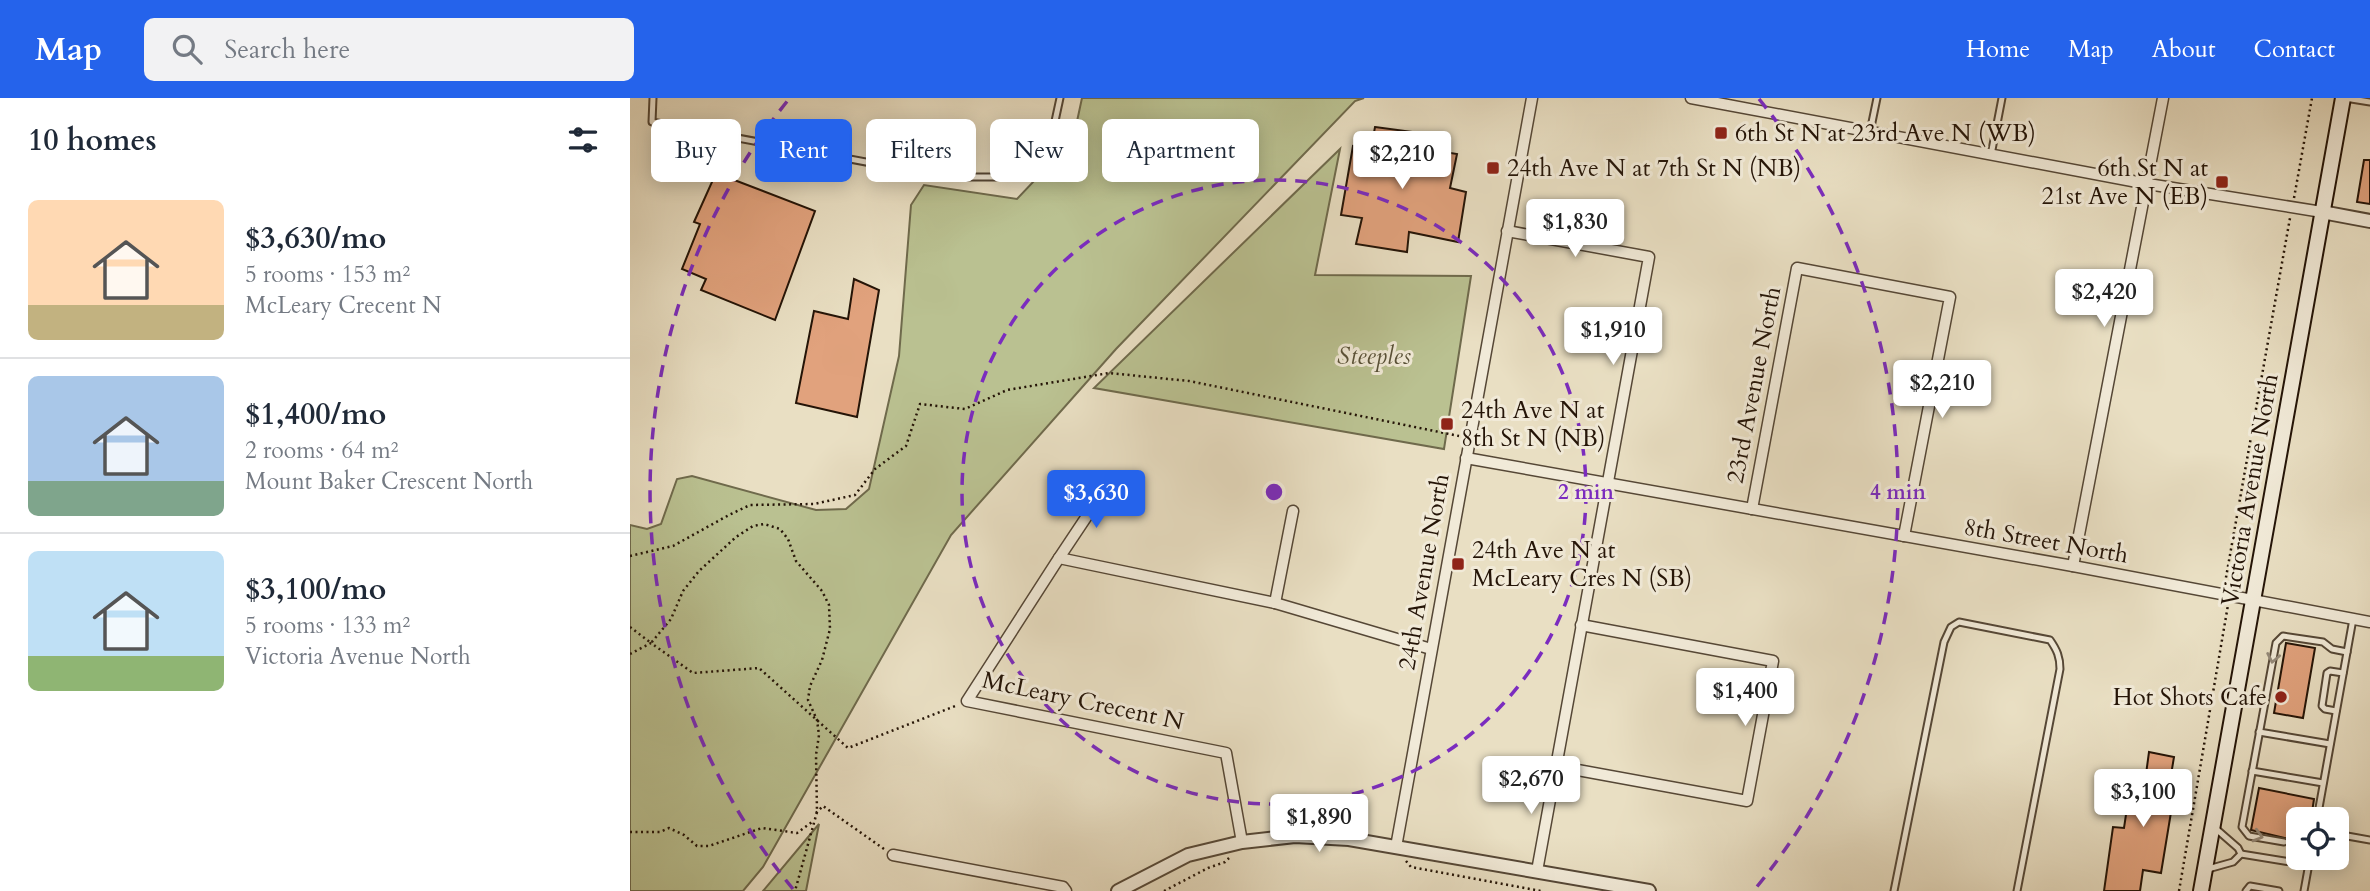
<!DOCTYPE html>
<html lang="en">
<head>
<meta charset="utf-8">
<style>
  body { margin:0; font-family:Cardo,serif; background:#f2f2f3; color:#1f2937; height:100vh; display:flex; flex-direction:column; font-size:26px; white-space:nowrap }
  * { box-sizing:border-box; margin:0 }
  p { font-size:23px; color:#747a83 }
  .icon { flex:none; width:38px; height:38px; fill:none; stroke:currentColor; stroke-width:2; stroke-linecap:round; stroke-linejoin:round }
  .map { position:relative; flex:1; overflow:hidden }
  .sheet { display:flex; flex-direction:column; background:#fff; width:630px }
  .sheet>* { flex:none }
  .hud { position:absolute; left:21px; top:21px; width:665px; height:63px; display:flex; gap:14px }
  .fabs { position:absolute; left:1656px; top:709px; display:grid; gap:14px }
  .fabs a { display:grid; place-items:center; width:63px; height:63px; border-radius:10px; background:#fff; box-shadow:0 4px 18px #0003; font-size:35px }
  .price { position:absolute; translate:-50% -60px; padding:0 16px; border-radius:7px; background:#fff; color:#222; font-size:23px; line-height:46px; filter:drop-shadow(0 2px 4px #0008) }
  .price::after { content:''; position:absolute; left:50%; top:42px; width:21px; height:16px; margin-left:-10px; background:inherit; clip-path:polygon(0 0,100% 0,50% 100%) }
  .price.selected { background:#2563eb; color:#fff }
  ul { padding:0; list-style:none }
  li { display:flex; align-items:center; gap:21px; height:175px; padding:0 28px }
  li+li { border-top:2px solid #e0e1e3 }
  li span { display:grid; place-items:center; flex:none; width:196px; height:140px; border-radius:10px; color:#555 }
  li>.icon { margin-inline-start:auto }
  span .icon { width:84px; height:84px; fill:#fffc; stroke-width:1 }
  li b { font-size:30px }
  h2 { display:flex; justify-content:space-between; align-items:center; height:84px; padding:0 28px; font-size:30px }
  .tag { padding:0 24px; border-radius:10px; background:#fff; box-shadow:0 4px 18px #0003; font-size:24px; line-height:63px }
  .tag.selected { background:#2563eb; color:#fff }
  header { display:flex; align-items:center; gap:42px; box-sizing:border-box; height:98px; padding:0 35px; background:#2563eb; color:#fff }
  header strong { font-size:33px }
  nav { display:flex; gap:38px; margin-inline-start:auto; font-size:24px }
  .search { width:490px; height:63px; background:#f2f2f3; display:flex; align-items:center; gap:18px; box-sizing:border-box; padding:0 24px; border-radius:10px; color:#747a83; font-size:26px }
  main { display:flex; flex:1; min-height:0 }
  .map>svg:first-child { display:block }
  .green { fill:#bac191; stroke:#6f6a4c; stroke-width:2 }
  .building { fill:#e1a27d; stroke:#241407; stroke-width:2 }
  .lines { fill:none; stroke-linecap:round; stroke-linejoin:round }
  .service-casing { stroke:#554736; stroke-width:9 }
  .minor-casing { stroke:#554736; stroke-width:13 }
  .tertiary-casing { stroke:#554736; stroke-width:16 }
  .secondary-casing { stroke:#241407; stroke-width:18 }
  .path { stroke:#241407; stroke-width:2.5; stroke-dasharray:2 3.5; stroke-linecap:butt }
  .service { stroke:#f1ead8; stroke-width:5 }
  .minor { stroke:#f1ead8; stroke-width:10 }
  .tertiary { stroke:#f1ead8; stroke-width:12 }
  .secondary { stroke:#f1ead8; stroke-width:14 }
  .oneway { stroke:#958a7a }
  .ring { fill:none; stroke:#7b2cbf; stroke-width:3.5; stroke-dasharray:12 9 }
  .poi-dot { fill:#8f2418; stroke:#f1ead8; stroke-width:2.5 }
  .labels { text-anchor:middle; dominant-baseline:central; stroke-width:6; stroke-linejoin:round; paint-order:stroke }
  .poi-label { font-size:24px; fill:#241407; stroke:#f1ead8; text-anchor:start }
  .park-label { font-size:24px; font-style:italic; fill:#585137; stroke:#f1ead8 }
  .street-label { font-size:24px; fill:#241407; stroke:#f1ead8 }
  .centre { fill:#7b2cbf; stroke:#f1ead8; stroke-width:3.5 }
  .ring-label { font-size:21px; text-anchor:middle; font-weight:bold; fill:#7b2cbf; stroke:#f1ead8; stroke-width:6; stroke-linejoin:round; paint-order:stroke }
</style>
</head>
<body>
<header>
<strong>Map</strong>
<div class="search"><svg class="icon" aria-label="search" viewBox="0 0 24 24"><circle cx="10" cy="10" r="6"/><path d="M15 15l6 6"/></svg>Search here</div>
<nav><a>Home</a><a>Map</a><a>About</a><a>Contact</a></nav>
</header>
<main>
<section class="sheet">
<h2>10 homes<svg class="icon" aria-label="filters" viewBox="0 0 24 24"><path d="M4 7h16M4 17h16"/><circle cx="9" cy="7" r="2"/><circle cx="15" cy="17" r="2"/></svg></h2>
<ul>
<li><span style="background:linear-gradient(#ffd9b3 75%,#c2b280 0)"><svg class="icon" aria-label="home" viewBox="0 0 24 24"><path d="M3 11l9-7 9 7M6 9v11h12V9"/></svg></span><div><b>$3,630/mo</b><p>5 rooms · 153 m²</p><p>McLeary Crecent N</p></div></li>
<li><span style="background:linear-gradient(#a9c7e8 75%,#7fa58c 0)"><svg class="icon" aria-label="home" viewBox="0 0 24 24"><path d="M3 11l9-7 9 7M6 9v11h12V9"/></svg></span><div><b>$1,400/mo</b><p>2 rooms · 64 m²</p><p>Mount Baker Crescent North</p></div></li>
<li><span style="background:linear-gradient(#bfe0f5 75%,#8fb573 0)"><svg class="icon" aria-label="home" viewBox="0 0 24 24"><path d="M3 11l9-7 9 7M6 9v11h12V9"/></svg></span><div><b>$3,100/mo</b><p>5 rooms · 133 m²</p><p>Victoria Avenue North</p></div></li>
</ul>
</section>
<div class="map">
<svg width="1740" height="793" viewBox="0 0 1740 793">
  <rect width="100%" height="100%" fill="#e9dfc3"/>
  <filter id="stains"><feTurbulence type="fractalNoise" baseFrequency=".00286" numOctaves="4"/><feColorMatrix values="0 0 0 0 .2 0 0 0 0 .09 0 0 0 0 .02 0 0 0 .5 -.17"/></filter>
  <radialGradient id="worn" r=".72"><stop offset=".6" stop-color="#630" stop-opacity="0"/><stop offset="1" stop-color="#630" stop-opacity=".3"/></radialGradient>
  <!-- green -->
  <g class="green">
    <polygon points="452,0 734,0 725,3 486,251 321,437 133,769 113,793 0,793 0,427 17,431 31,426 47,381 62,378 186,412 216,411 239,391 269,258 281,107 294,87 387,101 443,42"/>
    <polygon points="710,51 685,177 841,178 814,351 464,290"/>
    <polygon points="189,726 176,793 133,793"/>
  </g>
  <!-- building -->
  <g class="building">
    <polygon points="745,29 798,36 796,51 827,56 820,90 836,94 828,144 779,134 777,154 726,146 732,120 711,117 723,48 741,51"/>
    <polygon points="1734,62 1740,62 1740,106 1727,104"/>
    <polygon points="86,75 185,113 145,222 71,192 76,181 52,171 70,126 64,124"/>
    <polygon points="224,181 249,192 227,319 166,305 184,213 218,221"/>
    <polygon points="1656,545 1685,550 1673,620 1644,615"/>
    <polygon points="1519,654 1544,659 1539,689 1545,690 1531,775 1513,772 1510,793 1474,793 1483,729 1494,730 1500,690 1514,691"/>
    <polygon points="1629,690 1684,701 1681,721 1668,721 1668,743 1621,732"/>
  </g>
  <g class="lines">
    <defs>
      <g id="service">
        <polyline points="23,0 22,24 316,79 366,79 394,65 422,37 430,0"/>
        <polyline points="1715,0 1740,4"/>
        <polyline points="1240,34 1247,0"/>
        <polyline points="1361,57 1372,0"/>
        <polyline points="1706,613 1695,611 1692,608 1697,575 1700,573 1713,575"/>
        <polyline points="1629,634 1700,646"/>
        <polyline points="1622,673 1693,685"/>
        <polyline points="1687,721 1723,521"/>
        <polyline points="1706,736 1740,742"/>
        <polyline points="1654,744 1619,738 1612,729 1646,545 1653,538 1693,544 1702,551 1717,554"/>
        <polyline points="1611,756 1679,767"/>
        <polyline points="1578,771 1603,764 1611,756 1608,750 1585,730"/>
        <path d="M 1264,793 L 1314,544 L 1321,529 L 1329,524 L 1420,542 C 1427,552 1430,559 1430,571 L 1387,793"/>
        <polyline points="1616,793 1620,788 1649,793"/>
        <polyline points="1674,793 1680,760"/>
      </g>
      <g id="minor">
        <polyline points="1061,0 1518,86 1692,114"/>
        <polyline points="877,133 1019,159 907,773"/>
        <polyline points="836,360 1443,468 1740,524"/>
        <polyline points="1122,411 1167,170 1320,199 1274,438"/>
        <polyline points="429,460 477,388"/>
        <polyline points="1443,468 1533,0"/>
        <polyline points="645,505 663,413"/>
        <polyline points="926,668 1117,703 1143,563 951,527"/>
        <polyline points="612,744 596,655 337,603 429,460 645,505 801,551"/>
        <polyline points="766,749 902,0"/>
        <polyline points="263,757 433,789 436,793"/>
      </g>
      <g id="tertiary">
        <polyline points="1692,114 1740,123"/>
        <polyline points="488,793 558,757 612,744 665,738 719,741 1019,793"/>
      </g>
      <polyline id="secondary" points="1571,793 1713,0"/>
    </defs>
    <!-- service casing -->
    <use href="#service" class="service-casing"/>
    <!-- minor casing -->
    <use href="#minor" class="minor-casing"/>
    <!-- tertiary casing -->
    <use href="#tertiary" class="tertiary-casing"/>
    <!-- secondary casing -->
    <use href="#secondary" class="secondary-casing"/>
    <!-- path -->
    <g class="path">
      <polyline points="1664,100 1682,0"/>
      <polyline points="0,458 43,448 99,417 120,407 184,406 225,397 245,371 276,348 290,306 335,311 377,292 479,275 559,283 829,338"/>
      <polyline points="1595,485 1660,120"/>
      <polyline points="0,529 21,545 41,521 53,493 69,473 106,439 123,428 134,426 150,431 158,441 166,463 192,493 199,507 200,531 192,562 180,588 178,602 187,622 189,637 186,657 187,714 165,793"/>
      <polyline points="0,556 21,545 63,575 129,570 218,650 328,607"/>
      <polyline points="186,715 193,708 254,751"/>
      <polyline points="0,734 30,734 39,730 54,737 67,748 79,748 132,730 167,735 182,724"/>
      <polyline points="776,763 781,769 911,793"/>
      <polyline points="534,793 578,770 595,764 599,760"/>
      <polyline points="1549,793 1598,507"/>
    </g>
    <!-- service -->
    <use href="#service" class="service"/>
    <!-- minor -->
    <use href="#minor" class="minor"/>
    <!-- tertiary -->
    <use href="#tertiary" class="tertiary"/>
    <!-- secondary -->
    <use href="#secondary" class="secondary"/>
  </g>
  <!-- one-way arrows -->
  <defs><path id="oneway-chevron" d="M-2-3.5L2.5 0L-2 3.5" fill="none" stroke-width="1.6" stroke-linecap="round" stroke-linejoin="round" transform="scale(1.75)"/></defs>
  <g class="oneway">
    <use href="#oneway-chevron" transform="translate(1643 560) rotate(101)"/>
    <use href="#oneway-chevron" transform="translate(1628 738) rotate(16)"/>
  </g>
  <!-- distance rings -->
  <g class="ring">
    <circle cx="644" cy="394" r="312"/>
    <path d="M163 791A624 624 0 0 1 159 1M1129 1A624 624 0 0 1 1125 791"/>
  </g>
  <!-- markers -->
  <g class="poi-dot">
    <rect x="1084" y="28" width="14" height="14" rx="3.5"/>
    <rect x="856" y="63" width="14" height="14" rx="3.5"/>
    <rect x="1585" y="77" width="14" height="14" rx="3.5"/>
    <rect x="810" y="319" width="14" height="14" rx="3.5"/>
    <rect x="821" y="459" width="14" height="14" rx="3.5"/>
    <circle cx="1651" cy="599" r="7"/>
  </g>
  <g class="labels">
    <!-- poi labels -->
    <g class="poi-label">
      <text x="1105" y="35">6th St N at 23rd Ave N (WB)</text>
      <text x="877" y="70">24th Ave N at 7th St N (NB)</text>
      <text x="1578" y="70" text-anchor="end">6th St N at<tspan x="1578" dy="28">21st Ave N (EB)</tspan></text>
      <text x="831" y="312">24th Ave N at<tspan x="831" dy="28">8th St N (NB)</tspan></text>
      <text x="842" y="452">24th Ave N at<tspan x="842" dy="28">McLeary Cres N (SB)</tspan></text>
      <text x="1637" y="599" text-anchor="end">Hot Shots Cafe</text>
    </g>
    <!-- park labels -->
    <g class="park-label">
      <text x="744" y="258">Steeples</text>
    </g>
    <!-- street labels -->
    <g class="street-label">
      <text transform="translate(1124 287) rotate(-79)">23rd Avenue North</text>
      <text transform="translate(1620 392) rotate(-80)">Victoria Avenue North</text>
      <text transform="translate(1416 443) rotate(10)">8th Street North</text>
      <text transform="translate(794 474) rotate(-80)">24th Avenue North</text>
      <text transform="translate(453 603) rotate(12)">McLeary Crecent N</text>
    </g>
  </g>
  <circle cx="644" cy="394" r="10" class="centre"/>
  <g class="ring-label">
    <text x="956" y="401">2 min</text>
    <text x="1268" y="401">4 min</text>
  </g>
  <rect width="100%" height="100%" filter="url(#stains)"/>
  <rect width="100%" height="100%" fill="url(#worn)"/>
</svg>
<div class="fabs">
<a><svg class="icon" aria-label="locate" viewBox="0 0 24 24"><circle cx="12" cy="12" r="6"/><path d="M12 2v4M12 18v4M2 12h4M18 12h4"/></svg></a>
</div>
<b class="price" style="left:772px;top:93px">$2,210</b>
<b class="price" style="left:945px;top:161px">$1,830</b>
<b class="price" style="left:1474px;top:231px">$2,420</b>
<b class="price" style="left:983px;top:269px">$1,910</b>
<b class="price" style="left:1312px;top:322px">$2,210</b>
<b class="price selected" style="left:466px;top:432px">$3,630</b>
<b class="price" style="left:1115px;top:630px">$1,400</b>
<b class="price" style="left:901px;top:718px">$2,670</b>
<b class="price" style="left:1513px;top:731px">$3,100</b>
<b class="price" style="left:689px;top:756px">$1,890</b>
<div class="hud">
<a class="tag">Buy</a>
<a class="tag selected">Rent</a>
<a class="tag">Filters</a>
<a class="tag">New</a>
<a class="tag">Apartment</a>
</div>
</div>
</main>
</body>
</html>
